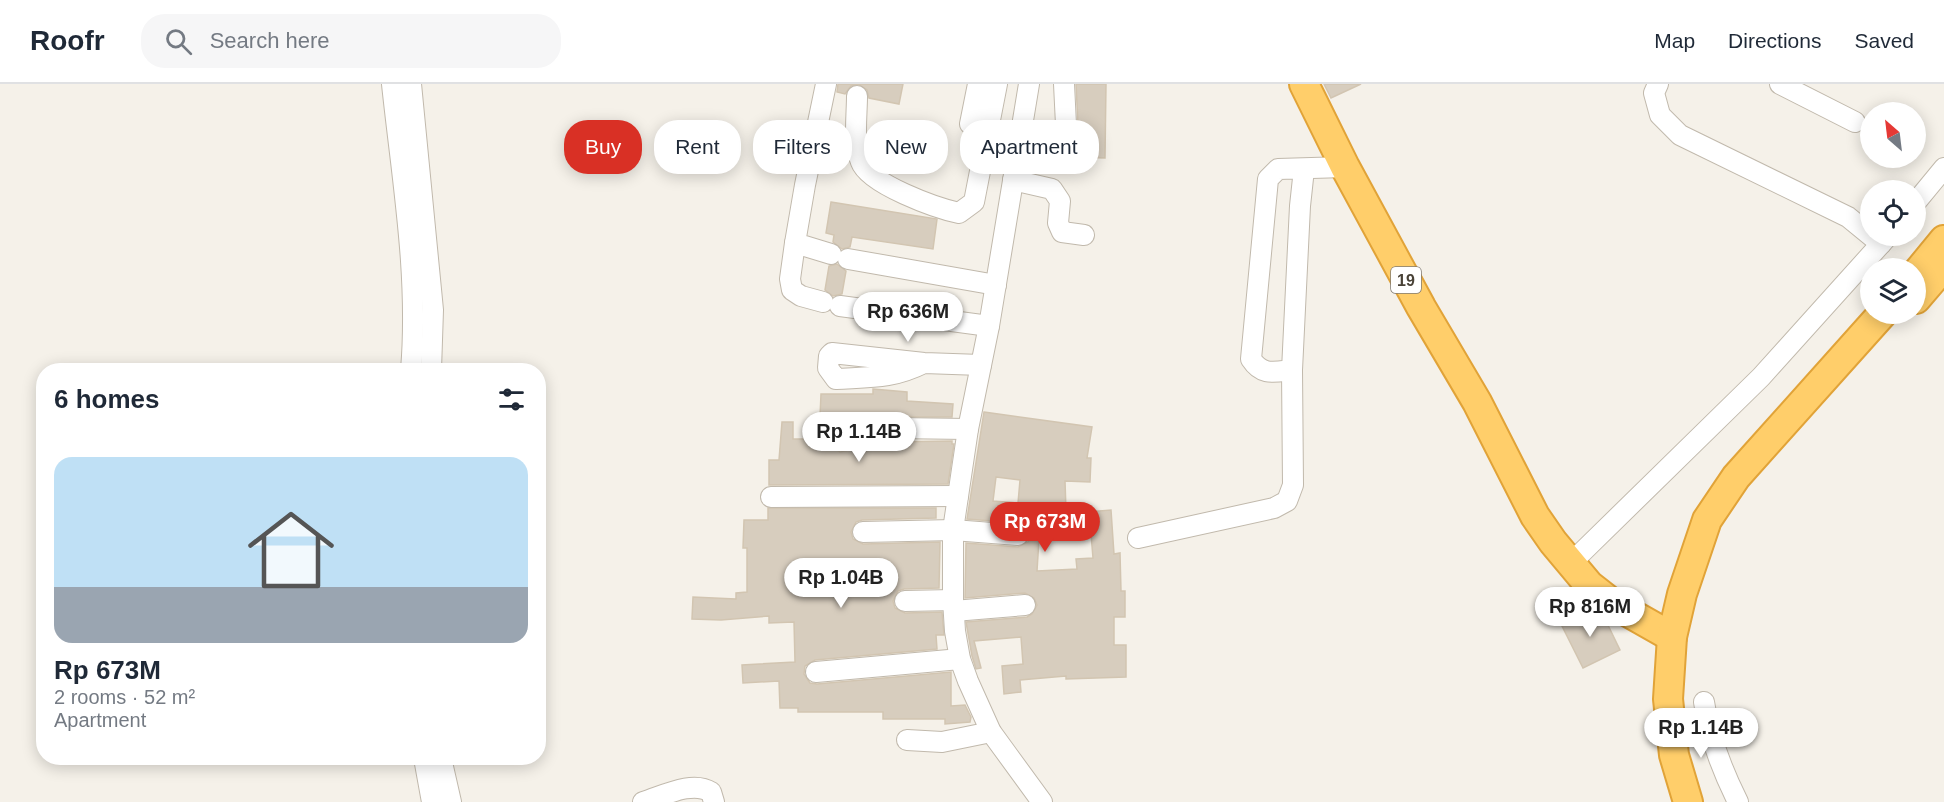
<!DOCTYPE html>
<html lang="en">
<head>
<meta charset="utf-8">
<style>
  body { margin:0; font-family:Helvetica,sans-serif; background:#f6f6f7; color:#1f2937; height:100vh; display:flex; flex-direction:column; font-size:22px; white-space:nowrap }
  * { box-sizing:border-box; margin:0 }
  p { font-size:20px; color:#747a83 }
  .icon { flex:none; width:33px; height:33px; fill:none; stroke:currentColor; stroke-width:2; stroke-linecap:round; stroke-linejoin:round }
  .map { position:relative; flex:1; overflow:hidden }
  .panel { position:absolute; left:36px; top:279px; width:510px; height:402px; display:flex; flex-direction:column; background:#fff; border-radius:24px; box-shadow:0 3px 15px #0003 }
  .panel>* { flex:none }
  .guide { position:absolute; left:564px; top:36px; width:570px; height:54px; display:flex; gap:12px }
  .needle { width:39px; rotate:332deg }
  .controls { position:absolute; left:1860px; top:18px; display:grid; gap:12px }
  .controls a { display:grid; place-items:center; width:66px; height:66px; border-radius:50%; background:#fff; box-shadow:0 3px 15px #0003; font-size:30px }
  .price { position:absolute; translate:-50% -51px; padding:0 14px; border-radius:21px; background:#fff; color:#222; font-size:20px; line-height:39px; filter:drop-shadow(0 2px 3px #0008) }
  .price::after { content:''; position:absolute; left:50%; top:36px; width:18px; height:14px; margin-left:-9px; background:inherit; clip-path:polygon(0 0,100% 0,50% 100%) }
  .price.current { background:#d93025; color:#fff }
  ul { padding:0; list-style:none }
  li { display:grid; align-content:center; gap:12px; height:318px; padding:0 18px }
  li+li { border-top:2px solid #e0e1e3 }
  li span { display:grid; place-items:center; height:186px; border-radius:18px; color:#555 }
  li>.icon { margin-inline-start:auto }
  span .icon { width:108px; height:108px; fill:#fffc; stroke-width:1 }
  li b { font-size:26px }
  h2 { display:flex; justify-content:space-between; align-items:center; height:72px; padding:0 18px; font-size:26px }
  .tag { padding:0 21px; border-radius:24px; background:#fff; box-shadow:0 3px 15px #0003; font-size:21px; line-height:54px }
  .tag.current { background:#d93025; color:#fff }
  header { display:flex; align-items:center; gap:36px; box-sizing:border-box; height:84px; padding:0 30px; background:#fff; border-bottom:2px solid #e0e1e3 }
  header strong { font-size:28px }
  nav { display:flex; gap:33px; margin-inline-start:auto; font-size:21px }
  .search { width:420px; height:54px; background:#f6f6f7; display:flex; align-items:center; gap:15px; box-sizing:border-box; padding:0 21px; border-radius:24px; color:#747a83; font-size:22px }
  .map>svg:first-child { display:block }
  .building { fill:#d7cdbe; stroke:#d2c5b1; stroke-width:1.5; fill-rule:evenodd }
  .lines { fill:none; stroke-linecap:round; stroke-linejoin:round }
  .minor-casing { stroke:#c1b9ac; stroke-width:22 }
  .highway-casing { stroke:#e1a338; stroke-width:32 }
  .minor { stroke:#fff; stroke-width:20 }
  .highway { stroke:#ffce6a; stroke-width:28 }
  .labels { text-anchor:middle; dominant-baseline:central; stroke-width:4.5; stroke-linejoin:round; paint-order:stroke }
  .shield { fill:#fff; stroke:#807b73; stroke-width:1.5 }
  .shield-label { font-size:16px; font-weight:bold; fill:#494237 }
</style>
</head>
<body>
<header>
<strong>Roofr</strong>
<div class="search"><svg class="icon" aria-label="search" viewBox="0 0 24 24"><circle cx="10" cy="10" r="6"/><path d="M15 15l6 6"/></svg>Search here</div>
<nav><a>Map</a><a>Directions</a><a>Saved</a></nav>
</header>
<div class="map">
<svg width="1944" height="718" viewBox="0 0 1944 718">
  <rect width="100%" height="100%" fill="#f5f1e9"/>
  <!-- building -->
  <g class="building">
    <polygon points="838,0 903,0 899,20 869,14 867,6 858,0 851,2 845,10 837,8"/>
    <polygon points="1076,0 1106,0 1105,74 1072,73 1077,67 1079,60"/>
    <polygon points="1324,0 1361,0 1331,14"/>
    <polygon points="831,118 937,135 933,165 852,153 850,163 842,165 833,158 834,151 826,149"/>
    <polygon points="837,180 846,187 842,210 833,212 825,206 829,182"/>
    <polygon points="873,305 907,308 907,317 953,320 952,333 820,333 821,310 873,310"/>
    <path d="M 984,328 L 1092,343 L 1087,374 L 1091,374 L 1090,398 L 1065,397 L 1066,426 L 1087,425 L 1087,428 L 1111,426 L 1114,470 L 1120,469 L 1121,507 L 1125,507 L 1125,533 L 1114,533 L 1114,561 L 1126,561 L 1126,593 L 1066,595 L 1066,592 L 1020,596 L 1021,608 L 1004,610 L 1002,582 L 1023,580 L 1021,553 L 974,557 L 981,584 L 976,585 L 972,572 L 966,538 L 1027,533 L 1032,530 L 1037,521 L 1034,514 L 1025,509 L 965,514 L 966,459 L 1018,463 L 1028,458 L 1030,452 L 1029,445 L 1019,439 L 967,435 ZM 996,393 L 1020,396 L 1018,419 L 993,417 ZM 1040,439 L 1067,441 L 1068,451 L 1091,450 L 1093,474 L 1076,475 L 1077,485 L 1037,487 Z"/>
    <polygon points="782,338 793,338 793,355 831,355 834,364 840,368 887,358 952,357 952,360 954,360 948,400 769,401 769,376 779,376"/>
    <polygon points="768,424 936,424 936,434 862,436 856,438 851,448 853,455 863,460 940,458 939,504 904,505 898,507 893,517 895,524 905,529 942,528 944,551 936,551 937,565 815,576 805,582 804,590 810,599 817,600 951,588 951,622 965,621 971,633 970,638 945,640 945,635 883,635 883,628 798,628 798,624 780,624 779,597 743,599 742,581 795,578 794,538 769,539 769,532 721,536 692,535 693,513 736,515 736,509 747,508 747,464 743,464 744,436 768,436"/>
    <polygon points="1592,525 1604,533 1620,566 1583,584 1561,540"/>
  </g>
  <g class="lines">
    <defs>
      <g id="minor">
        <path d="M 392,0 C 402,95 419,191 411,286"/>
        <polyline points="411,0 433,226 431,286"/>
        <polyline points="826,0 805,101 795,159 831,170"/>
        <polyline points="1029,0 989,242 968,345 953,446 953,516 955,547 960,575 968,597 991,648 1042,718"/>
        <polyline points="1064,0 1067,61"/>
        <polyline points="1658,0 1654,9 1660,31 1680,51 1848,133 1881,160"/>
        <polyline points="1780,0 1855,38"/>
        <path d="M 857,12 C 857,32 853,58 861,78 C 869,100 936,124 959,129 L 974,118 L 997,0"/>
        <polyline points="970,40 978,0"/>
        <path d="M 1304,85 L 1300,122 L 1292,286 C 1274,288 1262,292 1251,275 L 1268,95 L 1278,85 L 1345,83"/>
        <polyline points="1013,96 1052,105 1060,117 1058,139 1062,148 1084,151"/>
        <polyline points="1916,118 1944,84"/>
        <polyline points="795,159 790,195 792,206 801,212 823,218"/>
        <polyline points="848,175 996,201"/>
        <polyline points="840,222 989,242"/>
        <path d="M 924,279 C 892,295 870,293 836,295 L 828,284 L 829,272 L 832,269 L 924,279 L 981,281"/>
        <polyline points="843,356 893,344 968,345"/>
        <polyline points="771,413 958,412"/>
        <polyline points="863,448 953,446 1018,451"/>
        <polyline points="1138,454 1274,424 1287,417 1293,401 1292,286"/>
        <polyline points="1571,479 1761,293 1888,152"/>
        <polyline points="905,517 953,516"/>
        <polyline points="954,527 1025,521"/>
        <polyline points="816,588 960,575"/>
        <path d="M 1704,618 C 1709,652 1723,688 1738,718"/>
        <polyline points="907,656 942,658 991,648"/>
        <polyline points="424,674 432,718"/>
        <polyline points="441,674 451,718"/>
        <path d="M 643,718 C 663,712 692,696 711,708 L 714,718"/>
      </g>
      <g id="highway">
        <polyline points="1304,0 1345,83 1421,223 1477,318 1535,432 1553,458 1589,501 1612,519 1672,553"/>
        <polyline points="1916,190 1944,156"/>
        <polyline points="1916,215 1944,182"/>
        <polyline points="1688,718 1674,671 1668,615 1672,553 1682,510 1707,436 1736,393 1882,230"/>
      </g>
    </defs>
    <!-- minor casing -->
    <use href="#minor" class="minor-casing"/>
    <!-- highway casing -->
    <use href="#highway" class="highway-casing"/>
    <!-- minor -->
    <use href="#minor" class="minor"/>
    <!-- highway -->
    <use href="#highway" class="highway"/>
  </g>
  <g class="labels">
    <!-- shield labels -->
    <rect class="shield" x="1391" y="183" width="30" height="26" rx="4.5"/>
    <g class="shield-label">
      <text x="1406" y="196">19</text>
    </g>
  </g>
</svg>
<div class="controls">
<a><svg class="needle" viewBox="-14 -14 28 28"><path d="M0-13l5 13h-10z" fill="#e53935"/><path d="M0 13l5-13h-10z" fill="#747a83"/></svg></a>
<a><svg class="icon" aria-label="locate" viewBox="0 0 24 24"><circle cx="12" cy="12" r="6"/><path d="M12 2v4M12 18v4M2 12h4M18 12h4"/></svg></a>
<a><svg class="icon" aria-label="layers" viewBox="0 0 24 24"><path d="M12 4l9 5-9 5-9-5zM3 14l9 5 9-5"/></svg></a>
</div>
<b class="price" style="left:908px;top:259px">Rp 636M</b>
<b class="price" style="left:859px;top:379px">Rp 1.14B</b>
<b class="price current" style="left:1045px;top:469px">Rp 673M</b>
<b class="price" style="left:841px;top:525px">Rp 1.04B</b>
<b class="price" style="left:1590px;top:554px">Rp 816M</b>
<b class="price" style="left:1701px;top:675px">Rp 1.14B</b>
<div class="guide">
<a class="tag current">Buy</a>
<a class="tag">Rent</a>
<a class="tag">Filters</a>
<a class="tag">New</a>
<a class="tag">Apartment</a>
</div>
<section class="panel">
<h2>6 homes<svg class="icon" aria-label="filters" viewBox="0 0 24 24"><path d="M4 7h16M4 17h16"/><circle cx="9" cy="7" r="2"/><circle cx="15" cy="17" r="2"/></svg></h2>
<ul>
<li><span style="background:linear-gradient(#bfe0f5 70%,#9aa5b1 0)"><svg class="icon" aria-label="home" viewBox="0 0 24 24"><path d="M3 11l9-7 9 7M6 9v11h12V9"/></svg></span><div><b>Rp 673M</b><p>2 rooms · 52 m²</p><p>Apartment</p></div></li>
</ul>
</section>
</div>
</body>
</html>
